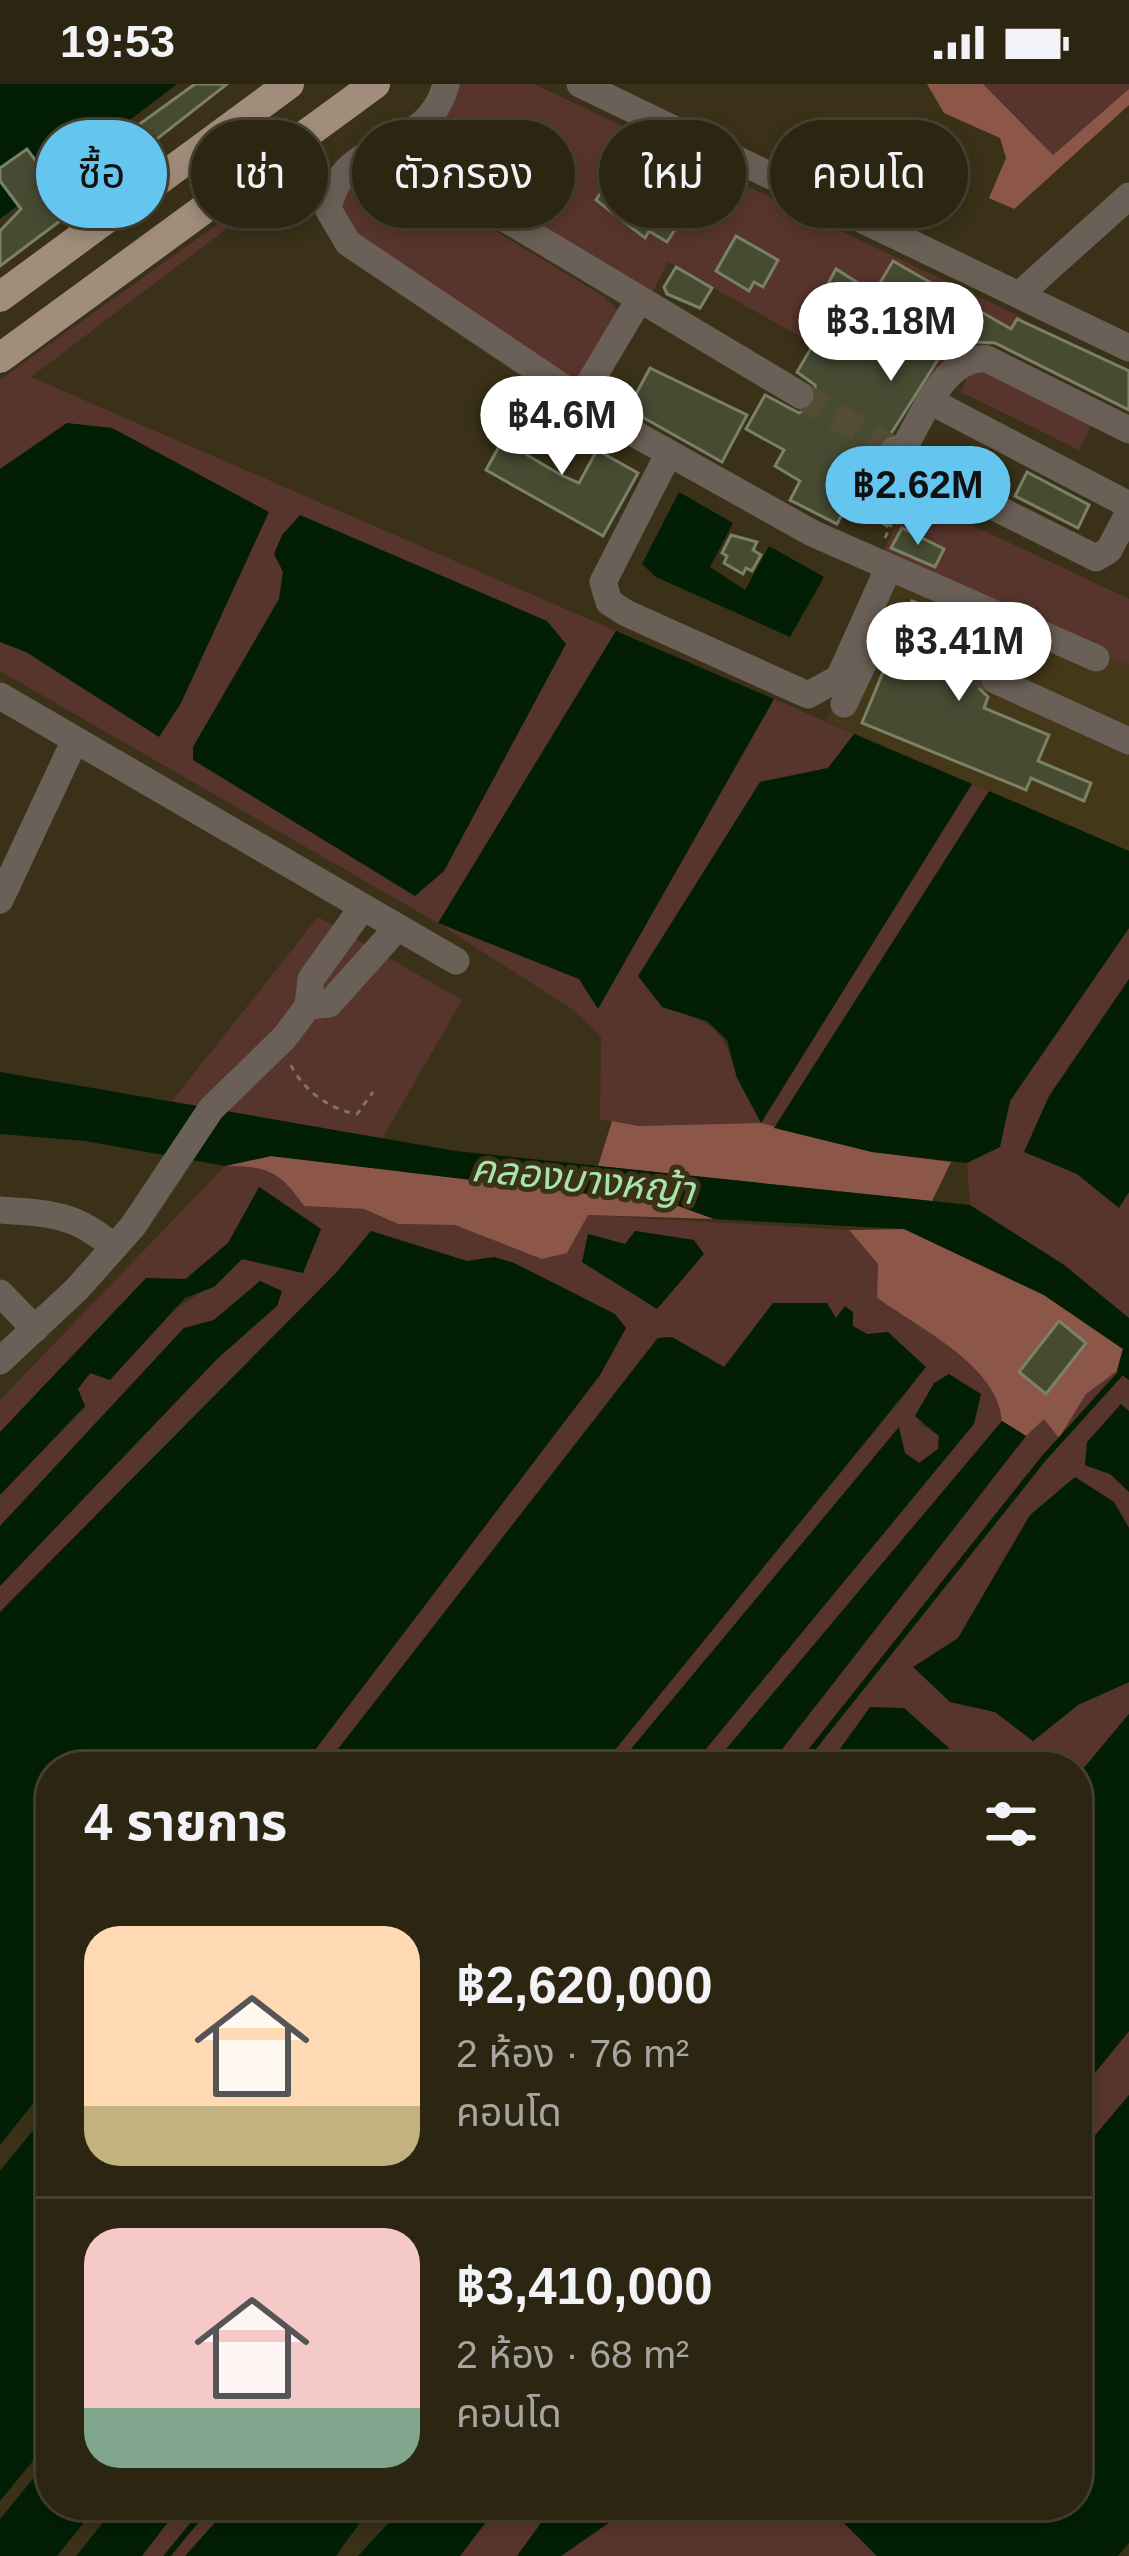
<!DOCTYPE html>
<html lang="th">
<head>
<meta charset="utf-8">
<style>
  body { margin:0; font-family:Helvetica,"Noto Sans Thai",sans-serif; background:#383120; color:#f1f3f6; height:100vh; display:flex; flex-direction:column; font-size:45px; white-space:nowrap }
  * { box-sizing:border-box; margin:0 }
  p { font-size:39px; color:#a6a59f }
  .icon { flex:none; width:66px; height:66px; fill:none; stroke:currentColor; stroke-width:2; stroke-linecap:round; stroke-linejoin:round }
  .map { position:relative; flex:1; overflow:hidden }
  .panel { position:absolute; left:36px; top:1668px; width:1056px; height:768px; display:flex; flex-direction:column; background:#2c2512; border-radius:48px; box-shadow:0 6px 18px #0003,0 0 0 3px #484232 }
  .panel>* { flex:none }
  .hud { position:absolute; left:36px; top:36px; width:1059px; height:108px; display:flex; gap:24px }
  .price { position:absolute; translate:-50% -102px; padding:0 27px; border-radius:42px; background:#fff; color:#222; font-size:39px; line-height:78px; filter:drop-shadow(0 3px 6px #0008) }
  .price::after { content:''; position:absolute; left:50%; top:72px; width:36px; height:27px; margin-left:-18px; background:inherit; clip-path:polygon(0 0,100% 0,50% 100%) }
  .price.selected { background:#64c5ee; color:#111 }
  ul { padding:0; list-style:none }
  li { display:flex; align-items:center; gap:36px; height:300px; padding:0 48px }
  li+li { border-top:3px solid #484232 }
  li span { display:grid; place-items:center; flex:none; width:336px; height:240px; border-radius:36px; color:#555 }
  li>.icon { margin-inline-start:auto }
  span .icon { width:144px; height:144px; fill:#fffc; stroke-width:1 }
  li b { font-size:51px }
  h2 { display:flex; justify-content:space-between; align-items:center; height:144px; padding:0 48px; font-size:51px }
  .chip { padding:0 42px; border-radius:54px; background:#2c2512; box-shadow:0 6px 18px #0003,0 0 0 3px #484232; font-size:42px; line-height:108px }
  .chip.selected { background:#64c5ee; color:#111 }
  .status { display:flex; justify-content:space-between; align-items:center; height:84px; padding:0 60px; background:#2c2512; direction:ltr }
  .status svg { height:33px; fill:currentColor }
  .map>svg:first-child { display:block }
  .built { fill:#443818 }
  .green { fill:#58352c; fill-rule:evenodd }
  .forest { fill:#8c5649; fill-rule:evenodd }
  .water { fill:#021f05 }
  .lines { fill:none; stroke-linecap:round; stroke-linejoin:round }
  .stream { stroke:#021f05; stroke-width:6 }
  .building { fill:#464b32; stroke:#7b8165; stroke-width:3 }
  .minor-tunnel { stroke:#544c34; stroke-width:27; stroke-dasharray:27 14; stroke-linecap:butt }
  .path { stroke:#7d7560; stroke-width:3; stroke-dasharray:6 6; stroke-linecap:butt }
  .minor { stroke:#6a6057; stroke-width:27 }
  .major { stroke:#a18d7b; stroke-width:30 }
  .labels { text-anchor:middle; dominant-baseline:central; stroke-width:10; stroke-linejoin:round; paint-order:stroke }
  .water-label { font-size:39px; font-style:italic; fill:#a6e5a8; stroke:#3a3118 }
</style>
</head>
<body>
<div class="status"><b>19:53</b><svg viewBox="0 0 49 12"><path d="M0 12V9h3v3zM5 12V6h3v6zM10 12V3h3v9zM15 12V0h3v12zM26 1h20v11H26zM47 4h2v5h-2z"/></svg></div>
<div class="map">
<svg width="1129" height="2472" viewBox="0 0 1129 2472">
  <rect width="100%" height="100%" fill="#3a3118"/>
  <!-- built -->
  <polygon class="built" points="900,478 1129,581 1129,767 826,637"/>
  <!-- green -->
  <g class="green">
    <polygon points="459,0 534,0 1023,234 918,319 668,178 651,211 416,74"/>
    <polygon points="983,0 1129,0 1129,5 1053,71"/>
    <polygon points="391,84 603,212 623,231 582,299 566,301 347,149 341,132 347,101"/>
    <path d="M 289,89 L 295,93 L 31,293 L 616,547 L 439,839 L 579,895 L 599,923 L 774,615 L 854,650 L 828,684 L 760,698 L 662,923 C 712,939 723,941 737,994 L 972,700 L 989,707 L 774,1044 L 760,1039 L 639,1042 L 600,1035 L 601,952 L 572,925 L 438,839 L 0,587 L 0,558 L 26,568 L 67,339 L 0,385 L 0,296 ZM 283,488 L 415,812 L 193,663 L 279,515 Z"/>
    <polygon points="1001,268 1102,319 1079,366 961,308 968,289"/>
    <polygon points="910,412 1129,515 1129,581 881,472"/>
    <polygon points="318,833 462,916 382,1055 172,1017"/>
    <polygon points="1129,844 1129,895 1118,917 1077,1090 1118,1123 1129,1108 1129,1234 1064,1181 970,1121 967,1079 1000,1062 1010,1017"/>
    <path d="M 225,1082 C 267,1082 280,1087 304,1122 L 364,1125 L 398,1140 L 455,1141 L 542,1174 L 567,1169 L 588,1131 L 849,1146 L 878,1180 L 877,1215 C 918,1244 998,1281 1002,1337 L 711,1683 L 691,1683 L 973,1340 L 918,1339 L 939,1352 L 938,1365 L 920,1379 L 905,1369 L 898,1344 L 616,1683 L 601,1683 L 911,1303 L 867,1250 L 853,1242 L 846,1222 L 836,1235 L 724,1283 L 672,1253 L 657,1254 L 324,1683 L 302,1683 L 600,1291 L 626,1244 L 615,1230 L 514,1179 L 494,1173 L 467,1177 L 371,1147 L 336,1189 L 0,1528 L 0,1502 L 217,1275 L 276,1222 L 260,1197 L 213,1236 L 184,1244 L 0,1442 L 0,1411 L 85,1323 L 78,1305 C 117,1252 195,1221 242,1175 L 303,1189 L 321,1145 L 260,1103 L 228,1159 L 0,1348 L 0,1316 ZM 635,1147 L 694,1156 L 657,1224 L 582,1178 L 588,1150 L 626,1160 Z"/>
    <polygon points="1117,1287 1129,1296 1129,1327 1120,1321 1085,1382 1110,1390 1129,1408 1129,1444 1114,1418 1030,1431 958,1554 950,1618 995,1628 1033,1657 1078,1621 1129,1598 1129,1630 1077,1692 1077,1683 970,1683 904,1624 870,1624 827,1683 768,1683 1026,1352 1044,1334 1060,1353 1086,1310"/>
    <polygon points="1129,1947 1129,2011 1077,2073 1077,2011"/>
    <polygon points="181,2421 231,2421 185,2472 142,2472"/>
    <polygon points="499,2421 554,2421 517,2472 460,2472"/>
    <polygon points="684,2421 826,2421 877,2472 561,2472 623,2429 691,2426"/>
  </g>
  <!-- forest -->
  <g class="forest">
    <polygon points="927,0 983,0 1053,71 1129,5 1129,21 1014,125 989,114 1006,74 1000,54 944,29"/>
    <polygon points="612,1037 639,1042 761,1039 872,1068 951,1078 932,1117 598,1082"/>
    <path d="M 271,1072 L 673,1120 L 714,1135 L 588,1131 L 567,1169 L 542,1175 L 455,1141 L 398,1140 L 364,1125 L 304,1122 C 280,1087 267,1082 225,1082 Z"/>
    <path d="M 904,1145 L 1044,1211 L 1123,1265 L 1117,1287 L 1086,1310 L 1059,1354 L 1044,1335 L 1026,1352 L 1002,1337 C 998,1281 918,1244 877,1214 L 878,1180 L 849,1146 ZM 1058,1238 L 1086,1260 L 1046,1309 L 1019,1288 Z"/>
  </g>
  <!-- water -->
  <g class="water">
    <polygon points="0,0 177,0 0,135"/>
    <polygon points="67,339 112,344 269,428 181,619 159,653 26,568 0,558 0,385"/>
    <polygon points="679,408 733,439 710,483 745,506 769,462 824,493 790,553 656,493 642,480"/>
    <polygon points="300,431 547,537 566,560 444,787 415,812 193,676 193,663 279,515 283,488 274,470 282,451"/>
    <polygon points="616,547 774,615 598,925 579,895 438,839"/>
    <polygon points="854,650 972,700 761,1039 737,994 727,956 707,937 662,923 638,892 760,698 828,684"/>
    <polygon points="989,707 1129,767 1129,844 1010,1017 1000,1063 967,1079 872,1068 774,1044"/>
    <polygon points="1129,895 1129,1108 1119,1124 1077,1090 1024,1068 1049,1012"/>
    <polygon points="0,988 456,1067 970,1121 1064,1181 1129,1234 1129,1296 1117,1287 1123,1265 1044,1211 904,1145 714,1135 673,1120 271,1072 225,1082 85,1057 0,1050"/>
    <polygon points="259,1103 321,1145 303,1189 242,1175 214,1203 185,1214 110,1296 90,1289 78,1305 85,1322 0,1411 0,1348 146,1194 186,1195 228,1159"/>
    <polygon points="371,1147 467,1177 494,1173 514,1179 615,1230 626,1244 600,1291 302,1683 51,1683 51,1997 0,2061 0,1528 336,1189"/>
    <polygon points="635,1147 694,1156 704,1170 657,1225 582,1178 588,1150 625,1160"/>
    <polygon points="260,1197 282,1207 277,1222 217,1275 0,1502 0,1442 184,1244 214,1236"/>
    <polygon points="773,1219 827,1219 836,1234 845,1222 853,1228 853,1242 867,1250 888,1248 926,1283 601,1683 324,1683 658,1254 672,1253 724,1283"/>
    <polygon points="949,1290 981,1310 974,1340 691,1683 616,1683 899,1343 905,1369 919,1379 938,1365 939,1352 915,1332 934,1299"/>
    <polygon points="1121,1320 1129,1327 1129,1408 1110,1390 1085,1381 1087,1358"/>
    <polygon points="1002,1337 1026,1352 768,1683 711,1683"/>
    <polygon points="1075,1393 1114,1418 1129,1444 1129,1598 1078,1621 1033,1657 995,1628 950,1618 913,1583 958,1554 1030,1431"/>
    <polygon points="870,1623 904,1624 970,1683 827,1683"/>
    <polygon points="1129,1630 1129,1947 1077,2011 1077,1692"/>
    <polygon points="1129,2011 1129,2459 1118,2472 877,2472 826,2421 1077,2421 1077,2073"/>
    <polygon points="51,2024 51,2355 0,2417 0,2087"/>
    <polygon points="51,2373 51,2421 98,2421 57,2472 0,2472 0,2435"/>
    <polygon points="117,2421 181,2421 142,2472 76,2472"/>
    <polygon points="231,2421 368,2421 371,2423 336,2472 185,2472"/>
    <polygon points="405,2421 499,2421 460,2472 358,2472"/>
    <polygon points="554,2421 684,2421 693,2427 623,2429 561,2472 517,2472"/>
  </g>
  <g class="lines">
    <!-- stream -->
    <g class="stream">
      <polyline points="798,1683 1044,1374 1129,1280"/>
      <polyline points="167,2472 209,2421"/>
    </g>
  </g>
  <!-- building -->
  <g class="building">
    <polygon points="195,0 227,0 98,101 101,106 0,182 0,147 21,125 0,97 0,84 27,65 38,80 52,70 58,77 73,67 83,81"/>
    <polygon points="621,76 691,120 667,158 649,147 645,154 596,116"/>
    <polygon points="736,152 778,176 763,203 754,198 749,207 716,187"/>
    <polygon points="893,177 1011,245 1017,235 1129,287 1129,326 995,259 976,258 956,247 892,348 877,360 880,378 912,402 887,442 848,419 837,440 790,416 800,397 775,382 784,366 746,345 765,311 799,329 816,319 815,301 797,288 820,249 806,241 836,185 874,209"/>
    <polygon points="676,183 712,204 700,224 667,210 664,203"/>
    <polygon points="650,284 747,331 722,378 628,325"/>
    <polygon points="520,325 545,339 527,371 561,391 579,399 597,366 638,389 603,452 486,386"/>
    <polygon points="1027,388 1089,421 1078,444 1015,412"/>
    <polygon points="902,444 944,465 935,483 891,464"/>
    <polygon points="731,451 757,458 753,466 761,471 752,487 746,484 743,490 724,479 727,472 722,469"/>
    <polygon points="912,517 1011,558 1002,580 986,581 978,590 980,605 988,613 984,624 1049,651 1038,677 1091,699 1084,717 1031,694 1026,706 862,639 891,569 907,567 914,558 912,542 904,536"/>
    <polygon points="1059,1237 1086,1259 1046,1310 1019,1288"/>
  </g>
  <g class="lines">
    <!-- minor-tunnel -->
    <g class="minor-tunnel">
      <polyline points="800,311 894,366"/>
      <polyline points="897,552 995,596"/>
    </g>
    <!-- path -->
    <g class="path">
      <polyline points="885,454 906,408"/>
      <path d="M 291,981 C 302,1005 330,1026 357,1030 L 373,1008"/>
    </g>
    <!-- minor -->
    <g class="minor">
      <path d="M 446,0 C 427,75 344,46 328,125 L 348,159 L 619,341 L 812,449 L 1096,574"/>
      <polyline points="580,0 1129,264"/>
      <polyline points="384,62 800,311"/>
      <polyline points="1020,210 1129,112"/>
      <polyline points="580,315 639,216"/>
      <polyline points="932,318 1129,421"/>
      <path d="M 894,366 L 901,369 C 921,337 943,271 987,275 L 1129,346"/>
      <polyline points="669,369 603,498 609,518 626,529 808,611 839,594 888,485"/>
      <polyline points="901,369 918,385 1096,474 1109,466 1129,428"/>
      <polyline points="880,545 897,552"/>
      <polyline points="995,596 1129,657"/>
      <polyline points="0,612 456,877"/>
      <polyline points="844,620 864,578"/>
      <polyline points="0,816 75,656"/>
      <polyline points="308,922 329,920 397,844"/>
      <path d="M 0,1126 C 48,1129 77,1130 113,1163"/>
      <polyline points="0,1209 35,1245"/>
      <polyline points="0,1277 77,1205 133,1142 211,1025 285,953 308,922 311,895 362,824"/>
    </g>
    <!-- major -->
    <g class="major">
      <polyline points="0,213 289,0"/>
      <polyline points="0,274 375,0"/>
    </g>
  </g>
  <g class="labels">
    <!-- water labels -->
    <g class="water-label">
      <text transform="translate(583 1095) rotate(6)">คลองบางหญ้า</text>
    </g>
  </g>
</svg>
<b class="price" style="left:891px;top:300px">฿3.18M</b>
<b class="price" style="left:562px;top:394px">฿4.6M</b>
<b class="price selected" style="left:918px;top:464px">฿2.62M</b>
<b class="price" style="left:959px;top:620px">฿3.41M</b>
<div class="hud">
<a class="chip selected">ซื้อ</a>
<a class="chip">เช่า</a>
<a class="chip">ตัวกรอง</a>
<a class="chip">ใหม่</a>
<a class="chip">คอนโด</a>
</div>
<section class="panel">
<h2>4 รายการ<svg class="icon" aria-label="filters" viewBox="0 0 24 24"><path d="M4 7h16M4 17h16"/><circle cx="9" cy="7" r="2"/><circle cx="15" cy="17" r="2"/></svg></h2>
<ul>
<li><span style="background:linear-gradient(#ffd9b3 75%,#c2b280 0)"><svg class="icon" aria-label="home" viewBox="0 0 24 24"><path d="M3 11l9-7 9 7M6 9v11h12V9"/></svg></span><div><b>฿2,620,000</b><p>2 ห้อง · 76 m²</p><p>คอนโด</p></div></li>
<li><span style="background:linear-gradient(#f6c9c9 75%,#7fa58c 0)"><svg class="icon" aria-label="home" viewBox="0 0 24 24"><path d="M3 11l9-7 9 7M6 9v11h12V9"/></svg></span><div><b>฿3,410,000</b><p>2 ห้อง · 68 m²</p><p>คอนโด</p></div></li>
</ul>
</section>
</div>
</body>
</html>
